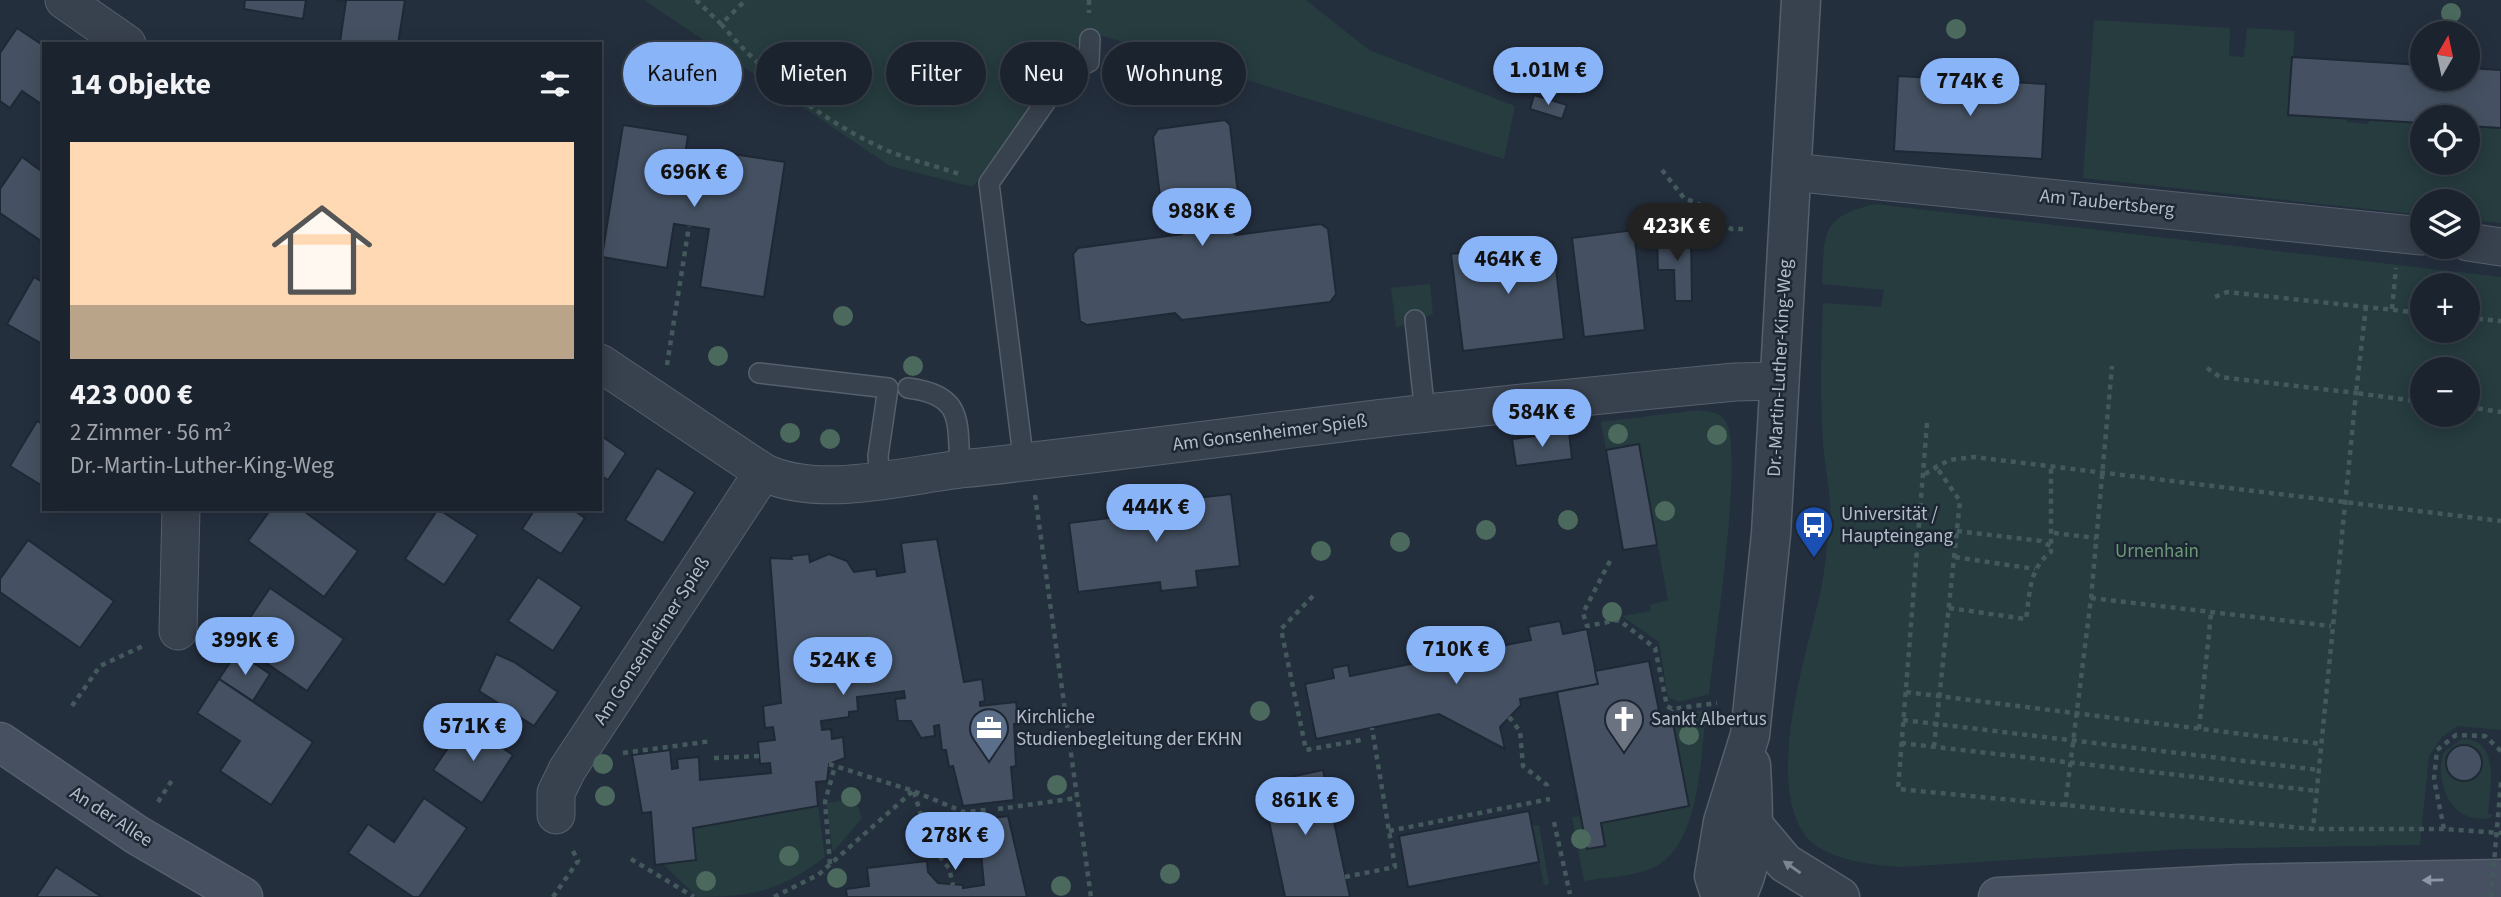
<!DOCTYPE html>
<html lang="de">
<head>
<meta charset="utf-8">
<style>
  body { margin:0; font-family:"Source Sans 3",sans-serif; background:#242b36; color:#f1f3f6; height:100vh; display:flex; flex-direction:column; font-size:26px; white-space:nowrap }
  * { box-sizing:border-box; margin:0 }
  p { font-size:23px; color:#a0a4aa }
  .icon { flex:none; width:38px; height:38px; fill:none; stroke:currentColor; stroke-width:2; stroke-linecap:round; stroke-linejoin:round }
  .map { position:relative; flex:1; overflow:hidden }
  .panel { position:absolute; left:42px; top:42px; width:560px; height:469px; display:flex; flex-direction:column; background:#1b232e; border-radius:0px; box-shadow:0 4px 18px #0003,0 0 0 2px #39404a }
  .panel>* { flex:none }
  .top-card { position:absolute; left:623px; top:42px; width:665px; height:63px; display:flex; gap:14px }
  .needle { width:46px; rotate:9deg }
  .tools { position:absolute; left:2410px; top:21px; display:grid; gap:14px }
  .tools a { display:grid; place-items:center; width:70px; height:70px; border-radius:50%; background:#1b232e; box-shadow:0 4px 18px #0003,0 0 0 2px #39404a; font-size:35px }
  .price { position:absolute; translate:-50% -60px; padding:0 16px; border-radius:24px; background:#8ab4f8; color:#111; font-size:23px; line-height:46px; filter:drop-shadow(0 2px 4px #0008) }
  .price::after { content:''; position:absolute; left:50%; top:42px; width:21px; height:16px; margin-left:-10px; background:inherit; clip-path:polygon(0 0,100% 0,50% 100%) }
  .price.selected { background:#222; color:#fff }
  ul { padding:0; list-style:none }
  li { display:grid; align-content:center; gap:14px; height:371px; padding:0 28px }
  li+li { border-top:2px solid #39404a }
  li span { display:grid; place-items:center; height:217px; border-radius:0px; color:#555 }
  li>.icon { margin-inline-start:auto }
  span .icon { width:126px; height:126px; fill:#fffc; stroke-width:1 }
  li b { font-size:30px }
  h2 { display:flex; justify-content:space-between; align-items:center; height:84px; padding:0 28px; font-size:30px }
  .pill { padding:0 24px; border-radius:32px; background:#1b232e; box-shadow:0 4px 18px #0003,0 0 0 2px #39404a; font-size:24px; line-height:63px }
  .pill.selected { background:#8ab4f8; color:#111 }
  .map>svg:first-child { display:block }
  .green { fill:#263c3f; fill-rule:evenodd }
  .building { fill:#455162; stroke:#1f2835; stroke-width:2 }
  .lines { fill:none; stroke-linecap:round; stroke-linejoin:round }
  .service-casing { stroke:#565f6c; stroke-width:22 }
  .minor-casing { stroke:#565f6c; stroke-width:39 }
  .tertiary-casing { stroke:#565f6c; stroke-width:41 }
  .secondary-casing { stroke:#565f6c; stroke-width:41 }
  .path { stroke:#44595c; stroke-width:4.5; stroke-dasharray:5 5; stroke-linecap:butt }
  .service { stroke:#38414e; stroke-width:19 }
  .minor { stroke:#38414e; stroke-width:37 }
  .tertiary { stroke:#38414e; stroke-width:38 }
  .secondary { stroke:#465061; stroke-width:38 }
  .path-bridge { stroke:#44595c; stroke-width:4.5; stroke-dasharray:5 5; stroke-linecap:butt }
  .tree { fill:#4b6a5d }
  .oneway { fill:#7c8592 }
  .oneway2 { fill:#8e96a5 }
  .labels { text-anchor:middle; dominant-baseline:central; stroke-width:5; stroke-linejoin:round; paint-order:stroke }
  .street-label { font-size:19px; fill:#b4bcc9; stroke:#1d2633 }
  .poi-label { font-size:19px; fill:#b4bcc9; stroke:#1d2633; text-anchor:start }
  .park-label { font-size:19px; fill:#6b9a76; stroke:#1d2633 }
</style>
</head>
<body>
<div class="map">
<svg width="2501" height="897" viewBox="0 0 2501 897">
  <rect width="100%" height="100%" fill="#242f3e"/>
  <!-- green -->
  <g class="green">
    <polygon points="644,0 1306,0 1369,50 1515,106 1504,159 1087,31 973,187 890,166"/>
    <polygon points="2094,20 2230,28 2229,56 2244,57 2247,28 2295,31 2288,115 2347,118 2347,122 2368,124 2370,120 2422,123 2422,163 2468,163 2468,126 2501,128 2501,223 2468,220 2468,201 2422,201 2422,215 2083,178"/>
    <path d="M 1875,204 L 2501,277 L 2501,730 L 2458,726 L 2442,737 L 2429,756 L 2420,845 L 2184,849 L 1900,867 C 1866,865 1819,858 1803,832 C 1767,776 1805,659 1819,599 C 1825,573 1827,546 1830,520 C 1832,495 1824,466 1823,441 C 1820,395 1821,349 1823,303 L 1881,307 L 1884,290 L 1822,284 C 1825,234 1819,217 1875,204 ZM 2422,285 L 2468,285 L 2468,331 L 2422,331 ZM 2422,369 L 2468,369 L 2468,415 L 2422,415 Z"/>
    <polygon points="1430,284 1433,314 1396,328 1391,288"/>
    <path d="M 1698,410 C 1708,412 1720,411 1726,422 C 1744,452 1714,649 1709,694 L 1679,702 L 1668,697 L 1659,642 L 1622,616 L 1651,611 L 1650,605 L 1668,600 L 1639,445 L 1606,450 L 1601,422 Z"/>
    <path d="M 1707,709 C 1700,755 1701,840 1658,865 C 1638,877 1606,877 1584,881 L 1572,817 L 1581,816 L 1588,849 L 1605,845 L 1601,823 L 1689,806 L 1672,718 Z"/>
    <path d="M 2462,739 C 2501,738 2490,789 2488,814 L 2493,815 L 2490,818 C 2451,825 2435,784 2443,753 Z"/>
    <polygon points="855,799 862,818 833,852 826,803"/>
    <path d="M 818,806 L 825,857 C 781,891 752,897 697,897 L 663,864 L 696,860 L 693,828 Z"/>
    <polygon points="1539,825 1549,884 1544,885 1532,826"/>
  </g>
  <!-- building -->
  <g class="building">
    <polygon points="245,0 306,0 303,19 244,9"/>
    <polygon points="337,0 405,0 398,44 340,42 346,1"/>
    <polygon points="17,28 44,46 44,106 22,91 10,108 0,101 0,53"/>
    <polygon points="2292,57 2422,65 2422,79 2468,79 2468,68 2501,70 2501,128 2468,126 2468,117 2422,117 2422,123 2288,115"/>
    <polygon points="1898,76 2046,84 2042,159 1894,151"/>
    <polygon points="1534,95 1567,105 1562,119 1530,109"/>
    <polygon points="1225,120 1230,125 1238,194 1233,202 1215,204 1219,229 1227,228 1236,235 1321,224 1328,229 1336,294 1330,302 1182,320 1175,313 1087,325 1080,321 1073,254 1078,248 1182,234 1187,227 1197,225 1194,207 1168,210 1161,205 1153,137 1158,129"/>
    <polygon points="623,125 688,135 683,170 716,175 719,152 785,162 764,297 700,287 709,229 674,224 667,268 602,257"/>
    <polygon points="22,157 44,173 44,243 0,213 0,189"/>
    <polygon points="1634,230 1645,330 1584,337 1572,238"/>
    <polygon points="1691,235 1692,301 1675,301 1674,270 1658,270 1657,236"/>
    <polygon points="1553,242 1564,339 1463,351 1451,254"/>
    <polygon points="34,277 44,283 44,345 7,324"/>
    <polygon points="37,421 44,425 44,487 10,466"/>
    <polygon points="1569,432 1572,459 1516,466 1512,439"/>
    <polygon points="600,435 626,453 608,480 600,475"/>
    <polygon points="1639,444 1657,545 1623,550 1606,450"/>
    <polygon points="657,468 695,492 663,543 625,520"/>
    <polygon points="1231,494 1240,566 1196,571 1198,587 1161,591 1160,582 1078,592 1069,523 1110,518 1109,508"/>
    <polygon points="271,509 301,509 358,551 324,597 248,541"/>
    <polygon points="438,509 478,535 444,585 405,559"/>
    <polygon points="535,509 572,509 585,518 561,554 522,529"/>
    <polygon points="1813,526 1822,526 1821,550 1811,549"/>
    <polygon points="937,539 964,682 982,679 985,701 980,702 980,706 1016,702 1019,724 1014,724 1016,766 1011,767 1014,800 963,806 953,766 949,767 946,750 942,750 939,725 934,726 935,736 921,738 911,721 898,721 895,699 905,698 904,691 857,697 858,711 849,712 849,717 821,721 822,730 831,729 832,739 843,737 845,758 829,764 827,781 816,782 818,806 693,828 696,860 655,865 651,812 642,813 632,755 670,750 672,769 678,768 677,759 699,757 700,780 771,773 770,763 760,764 758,742 775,740 773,727 765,728 763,706 781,703 770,558 792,559 791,556 809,554 810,562 829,554 847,561 854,572 876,569 877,576 905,572 901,543"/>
    <polygon points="28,540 114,601 80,648 0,592 0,579"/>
    <polygon points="538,577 582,607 553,651 508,621"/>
    <polygon points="270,588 344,639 307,691 234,641"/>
    <polygon points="1560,621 1563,634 1587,629 1598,684 1520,699 1521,705 1500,727 1505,749 1439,714 1316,739 1305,684 1334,678 1332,668 1348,665 1350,676 1531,640 1528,627"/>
    <polygon points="237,652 270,674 253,701 219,679"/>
    <polygon points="496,654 514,662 558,692 534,726 479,691"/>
    <polygon points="1649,661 1661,721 1672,718 1689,806 1601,823 1605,846 1587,849 1557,692 1598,684 1595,671"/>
    <polygon points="219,679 313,742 271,805 220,771 240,741 197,713"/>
    <polygon points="465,723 513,755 482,803 433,770"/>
    <circle cx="2464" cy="763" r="18"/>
    <polygon points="1323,770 1350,897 1285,897 1261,783"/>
    <polygon points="424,798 467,828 419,897 413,897 348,853 368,824 394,842"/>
    <polygon points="1529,811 1539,862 1408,887 1399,836"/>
    <polygon points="1008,816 1027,897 847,897 846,889 869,886 867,868 927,861 928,872 938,883 963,885 963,888 984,885 978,820"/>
    <polygon points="56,867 102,897 36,897"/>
  </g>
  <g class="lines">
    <defs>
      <g id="service">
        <polyline points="1415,320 1425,414"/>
        <polyline points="759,373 888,388 878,456 880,479"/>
        <path d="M 908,388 C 965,395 957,422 960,470"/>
        <polyline points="1024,464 989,183 1065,74 1089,62 1090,39"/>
      </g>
      <g id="minor">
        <polyline points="64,0 127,44"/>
        <polyline points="1791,172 2422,236"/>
        <polyline points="2468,242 2501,247"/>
        <path d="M 600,363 L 763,472 C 818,499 902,476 961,469 C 1105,454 1248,434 1392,417 C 1506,404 1620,393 1735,382 L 1780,381"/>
        <polyline points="178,631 181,509"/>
        <polyline points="556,815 556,793 567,770 763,472"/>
      </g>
      <g id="tertiary">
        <polyline points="1753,825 1785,863 1840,897"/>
        <polyline points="1721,897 1714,876 1723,822 1750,735 1771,534 1801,0"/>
        <path d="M 1736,897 C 1758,857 1753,810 1751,765"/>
      </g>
      <g id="secondary">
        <polyline points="0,742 137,835 243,897"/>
        <polyline points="1998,897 2239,884 2501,879"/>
      </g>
    </defs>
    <!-- service casing -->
    <use href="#service" class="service-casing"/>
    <!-- minor casing -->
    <use href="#minor" class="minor-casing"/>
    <!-- tertiary casing -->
    <use href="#tertiary" class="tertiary-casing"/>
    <!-- secondary casing -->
    <use href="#secondary" class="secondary-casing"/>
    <!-- path -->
    <g class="path">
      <polyline points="696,0 721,24 746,0"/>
      <polyline points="1089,0 1089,13"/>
      <path d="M 721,24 C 766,77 821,120 886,150 C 909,160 937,166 962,175"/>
      <polyline points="1662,170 1684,198 1708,208 1731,229 1743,229"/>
      <polyline points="2215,297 2227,292 2422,313"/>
      <polyline points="2366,306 2356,393 2422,402"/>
      <polyline points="2392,309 2396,268"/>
      <polyline points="2468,318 2501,321"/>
      <polyline points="667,365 689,226"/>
      <polyline points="2207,368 2220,377 2356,393 2313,829"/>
      <polyline points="2468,407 2501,412"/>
      <polyline points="1927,423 1898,789 2313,829 2444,829"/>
      <polyline points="1925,474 1949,460 1974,457 2501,521"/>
      <polyline points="1035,495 1091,897"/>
      <polyline points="1957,531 2041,541 2052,547"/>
      <polyline points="2054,533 2096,538"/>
      <polyline points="1955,557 2035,569"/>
      <polyline points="1610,561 1583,613 1587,626 1619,620 1655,648 1667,706 1672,709 1717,703"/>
      <polyline points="1313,596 1281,629 1306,750 1361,740"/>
      <polyline points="2091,598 2331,626"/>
      <path d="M 1949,608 L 2026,619 C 2030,593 2029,568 2051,552 L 2051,466"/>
      <polyline points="1906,692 2322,744"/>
      <polyline points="72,706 100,666 145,645"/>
      <polyline points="1509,717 1520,731 1523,766 1547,785 1548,791"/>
      <polyline points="1666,719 1672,709"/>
      <polyline points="1903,720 2319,770"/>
      <polyline points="2199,729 2211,614"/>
      <polyline points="1901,743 2317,791"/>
      <polyline points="1934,747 1960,501 1935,465"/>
      <polyline points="2501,751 2485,736 2456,735 2437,750 2434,779 2444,829 2501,833"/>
      <polyline points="623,753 712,741"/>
      <polyline points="714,758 760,756"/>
      <polyline points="829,764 913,791 964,812 986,810"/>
      <polyline points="914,792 930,845 949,868 953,885"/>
      <polyline points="158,802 174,777"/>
      <polyline points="2065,807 2091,598 2112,366"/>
      <polyline points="998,809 1077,798"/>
      <polyline points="1554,822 1570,894"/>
      <polyline points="1389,831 1550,799"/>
      <polyline points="631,859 694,897"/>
      <polyline points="830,864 825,802 835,766"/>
      <polyline points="1345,877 1395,867 1372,728"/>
      <polyline points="553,897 578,861 571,847"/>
      <polyline points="774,897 818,875 913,791"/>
    </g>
    <!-- service -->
    <use href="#service" class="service"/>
    <!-- minor -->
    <use href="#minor" class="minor"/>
    <!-- tertiary -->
    <use href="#tertiary" class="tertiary"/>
    <!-- secondary -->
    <use href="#secondary" class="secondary"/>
    <!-- path-bridge -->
    <polyline class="path-bridge" points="2491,897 2501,782"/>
  </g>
  <!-- trees -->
  <g class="tree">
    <circle cx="2451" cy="13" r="10"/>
    <circle cx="1956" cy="29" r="10"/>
    <circle cx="843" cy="316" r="10"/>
    <circle cx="718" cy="356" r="10"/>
    <circle cx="913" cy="366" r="10"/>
    <circle cx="790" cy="433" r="10"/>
    <circle cx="1618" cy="434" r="10"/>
    <circle cx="1717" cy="435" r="10"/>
    <circle cx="830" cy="439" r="10"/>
    <circle cx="1665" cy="511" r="10"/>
    <circle cx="1568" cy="520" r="10"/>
    <circle cx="1486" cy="530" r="10"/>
    <circle cx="1400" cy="542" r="10"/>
    <circle cx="1321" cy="551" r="10"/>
    <circle cx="1612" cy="612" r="10"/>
    <circle cx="1260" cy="711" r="10"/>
    <circle cx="1689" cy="735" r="10"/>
    <circle cx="603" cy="764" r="10"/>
    <circle cx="1057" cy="785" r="10"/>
    <circle cx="605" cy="796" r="10"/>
    <circle cx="851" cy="797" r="10"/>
    <circle cx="1581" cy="839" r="10"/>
    <circle cx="946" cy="845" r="10"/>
    <circle cx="789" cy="856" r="10"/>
    <circle cx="1170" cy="874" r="10"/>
    <circle cx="837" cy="878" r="10"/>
    <circle cx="706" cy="881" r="10"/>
    <circle cx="1061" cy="886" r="10"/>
  </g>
  <!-- one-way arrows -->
  <defs><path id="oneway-solid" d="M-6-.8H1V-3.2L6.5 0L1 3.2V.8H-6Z" transform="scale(1.75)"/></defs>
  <use class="oneway" href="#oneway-solid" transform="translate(1792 867) rotate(-145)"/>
  <use class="oneway2" href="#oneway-solid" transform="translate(2433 880) rotate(179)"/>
  <!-- icons -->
  <defs>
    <symbol id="bus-pin" viewBox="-11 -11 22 30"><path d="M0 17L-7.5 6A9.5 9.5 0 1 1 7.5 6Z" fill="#1a4fb4" stroke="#1d2633"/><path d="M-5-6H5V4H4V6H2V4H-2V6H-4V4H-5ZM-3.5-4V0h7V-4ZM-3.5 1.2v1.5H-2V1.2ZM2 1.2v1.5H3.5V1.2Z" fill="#fff"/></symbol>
    <symbol id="church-pin" viewBox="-11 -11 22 30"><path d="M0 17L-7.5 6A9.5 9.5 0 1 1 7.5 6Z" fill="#6b7280" stroke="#1d2633"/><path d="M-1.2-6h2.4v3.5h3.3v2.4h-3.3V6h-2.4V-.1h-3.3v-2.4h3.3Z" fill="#fff"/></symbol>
    <symbol id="office-pin" viewBox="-11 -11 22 30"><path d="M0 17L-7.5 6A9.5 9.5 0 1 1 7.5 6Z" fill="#5c6f8a" stroke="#1d2633"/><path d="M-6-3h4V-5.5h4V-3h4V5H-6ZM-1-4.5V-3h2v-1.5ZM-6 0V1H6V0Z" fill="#fff"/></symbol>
  </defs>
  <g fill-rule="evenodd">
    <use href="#bus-pin" x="1792" y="503" width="44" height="60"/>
    <use href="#church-pin" x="1602" y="697" width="44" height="60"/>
    <use href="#office-pin" x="967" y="706" width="44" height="60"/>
  </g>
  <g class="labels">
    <!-- street labels -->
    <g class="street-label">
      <text transform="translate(2107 203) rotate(6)">Am Taubertsberg</text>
      <text transform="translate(1780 368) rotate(-87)">Dr.-Martin-Luther-King-Weg</text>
      <text transform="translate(1270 433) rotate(-7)">Am Gonsenheimer Spieß</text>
      <text transform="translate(652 641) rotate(-57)">Am Gonsenheimer Spieß</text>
      <text transform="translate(111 817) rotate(33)">An der Allee</text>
    </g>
    <!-- poi labels -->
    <g class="poi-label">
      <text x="1841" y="514">Universität /<tspan x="1841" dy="22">Haupteingang</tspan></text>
      <text x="1016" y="717">Kirchliche<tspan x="1016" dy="22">Studienbegleitung der EKHN</tspan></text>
      <text x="1651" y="719">Sankt Albertus</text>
    </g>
    <!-- park labels -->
    <g class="park-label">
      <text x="2157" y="551">Urnenhain</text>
    </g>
  </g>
</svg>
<div class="tools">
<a><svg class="needle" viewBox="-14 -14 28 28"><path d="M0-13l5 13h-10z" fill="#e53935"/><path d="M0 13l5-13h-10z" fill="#a0a4aa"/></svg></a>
<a><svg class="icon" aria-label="locate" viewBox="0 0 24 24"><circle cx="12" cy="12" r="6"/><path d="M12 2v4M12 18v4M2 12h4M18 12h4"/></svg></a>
<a><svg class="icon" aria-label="layers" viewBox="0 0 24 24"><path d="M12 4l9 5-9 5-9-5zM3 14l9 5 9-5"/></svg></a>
<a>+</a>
<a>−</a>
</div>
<b class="price" style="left:1548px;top:107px">1.01M €</b>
<b class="price" style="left:1970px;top:118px">774K €</b>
<b class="price" style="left:694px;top:209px">696K €</b>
<b class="price" style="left:1202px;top:248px">988K €</b>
<b class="price selected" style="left:1677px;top:263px">423K €</b>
<b class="price" style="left:1508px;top:296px">464K €</b>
<b class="price" style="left:1542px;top:449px">584K €</b>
<b class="price" style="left:1156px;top:544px">444K €</b>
<b class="price" style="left:245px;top:677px">399K €</b>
<b class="price" style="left:1456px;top:686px">710K €</b>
<b class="price" style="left:843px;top:697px">524K €</b>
<b class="price" style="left:473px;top:763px">571K €</b>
<b class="price" style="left:1305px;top:837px">861K €</b>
<b class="price" style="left:955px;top:872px">278K €</b>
<div class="top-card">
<a class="pill selected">Kaufen</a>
<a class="pill">Mieten</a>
<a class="pill">Filter</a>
<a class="pill">Neu</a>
<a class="pill">Wohnung</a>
</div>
<section class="panel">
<h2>14 Objekte<svg class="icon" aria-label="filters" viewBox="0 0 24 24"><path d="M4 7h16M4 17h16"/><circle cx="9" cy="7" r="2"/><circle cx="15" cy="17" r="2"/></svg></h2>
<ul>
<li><span style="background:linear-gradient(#ffd9b3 75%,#b9a48a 0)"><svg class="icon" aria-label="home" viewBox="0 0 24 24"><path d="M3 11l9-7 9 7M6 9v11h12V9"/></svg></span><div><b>423 000 €</b><p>2 Zimmer · 56 m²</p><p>Dr.-Martin-Luther-King-Weg</p></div></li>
</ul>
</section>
</div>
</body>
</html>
